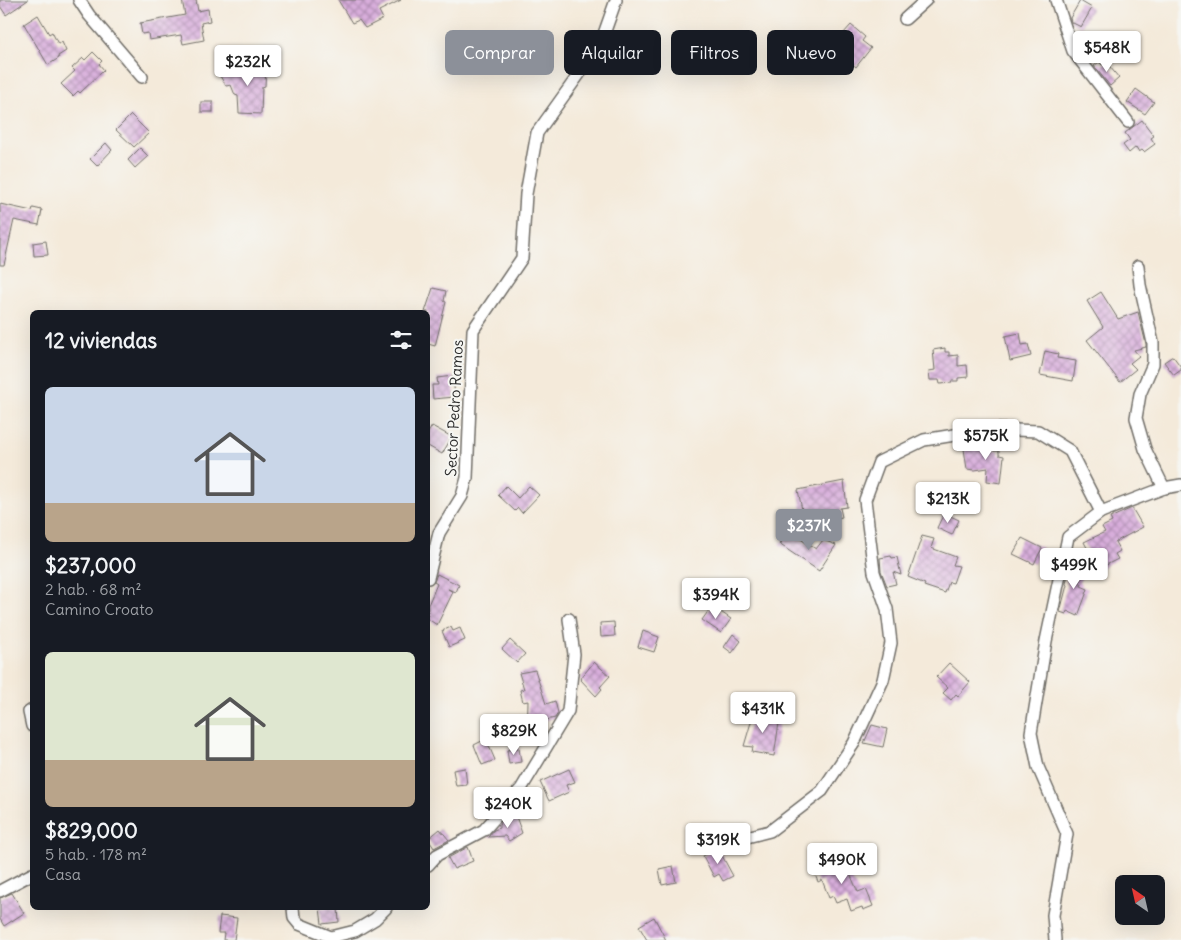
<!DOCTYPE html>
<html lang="es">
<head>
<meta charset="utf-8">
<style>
  body { margin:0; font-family:Delius,sans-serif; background:#242831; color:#f1f3f6; height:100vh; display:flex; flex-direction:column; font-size:19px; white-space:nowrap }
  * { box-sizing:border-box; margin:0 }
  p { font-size:16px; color:#9ea1a6 }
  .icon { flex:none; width:28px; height:28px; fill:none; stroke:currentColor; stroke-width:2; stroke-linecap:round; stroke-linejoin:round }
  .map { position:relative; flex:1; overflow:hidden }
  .details { position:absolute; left:30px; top:310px; width:400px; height:600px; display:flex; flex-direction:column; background:#171b24; border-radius:8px; box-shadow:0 5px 20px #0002 }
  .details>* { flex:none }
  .guide { position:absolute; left:445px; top:30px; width:475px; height:45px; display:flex; gap:10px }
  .needle { width:32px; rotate:326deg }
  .fabs { position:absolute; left:1115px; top:875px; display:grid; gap:10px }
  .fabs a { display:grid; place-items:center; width:50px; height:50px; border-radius:8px; background:#171b24; box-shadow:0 5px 20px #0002; font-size:25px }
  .price { position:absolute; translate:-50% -42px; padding:0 11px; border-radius:5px; background:#fff; color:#222; font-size:16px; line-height:32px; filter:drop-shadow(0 1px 2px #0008) }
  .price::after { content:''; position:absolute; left:50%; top:30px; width:15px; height:11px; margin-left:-8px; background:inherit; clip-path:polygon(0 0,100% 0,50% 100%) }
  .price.selected { background:#8c9099; color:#fff }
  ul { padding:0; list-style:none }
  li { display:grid; align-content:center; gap:10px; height:265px; padding:0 15px }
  li span { display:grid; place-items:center; height:155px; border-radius:8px; color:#555 }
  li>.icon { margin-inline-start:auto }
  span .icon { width:90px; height:90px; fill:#fffc; stroke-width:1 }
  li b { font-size:21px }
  h2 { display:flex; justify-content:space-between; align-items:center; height:60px; padding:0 15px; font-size:21px }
  .chip { padding:0 18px; border-radius:8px; background:#171b24; box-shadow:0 5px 20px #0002; font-size:18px; line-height:45px }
  .chip.selected { background:#8c9099; color:#fff }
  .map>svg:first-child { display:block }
  .building { fill:url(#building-cross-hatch) }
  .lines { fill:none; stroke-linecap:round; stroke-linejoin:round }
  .minor-casing { stroke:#716e68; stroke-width:14 }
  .minor { stroke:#fff; stroke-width:11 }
  .labels { text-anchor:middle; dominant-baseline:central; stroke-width:4; stroke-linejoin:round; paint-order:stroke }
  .street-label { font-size:15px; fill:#2b2b2b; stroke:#f6f6f2 }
</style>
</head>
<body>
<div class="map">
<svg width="1181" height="940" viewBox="0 0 1181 940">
  <defs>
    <pattern id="building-cross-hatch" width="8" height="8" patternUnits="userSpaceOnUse" patternTransform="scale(1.25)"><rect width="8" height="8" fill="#d8addb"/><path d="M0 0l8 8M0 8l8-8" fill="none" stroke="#af8db2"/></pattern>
  </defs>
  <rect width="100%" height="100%" fill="#f6f6f2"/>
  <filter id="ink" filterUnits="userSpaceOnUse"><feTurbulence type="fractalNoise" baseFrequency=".02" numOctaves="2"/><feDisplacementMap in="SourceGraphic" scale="10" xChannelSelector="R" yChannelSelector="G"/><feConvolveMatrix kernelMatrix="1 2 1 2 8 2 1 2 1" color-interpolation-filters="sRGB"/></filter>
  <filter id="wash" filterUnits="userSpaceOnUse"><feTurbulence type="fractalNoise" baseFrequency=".0096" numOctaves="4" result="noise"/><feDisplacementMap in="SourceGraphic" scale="20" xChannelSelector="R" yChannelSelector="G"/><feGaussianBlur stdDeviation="1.12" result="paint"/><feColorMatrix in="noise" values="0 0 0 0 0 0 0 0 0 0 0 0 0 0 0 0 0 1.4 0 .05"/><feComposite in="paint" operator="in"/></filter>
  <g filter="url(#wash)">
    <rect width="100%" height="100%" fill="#f4eada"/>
    <g id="blocks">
      <!-- building -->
      <g class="building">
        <polygon points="0,0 28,0 6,15 0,6"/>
        <polygon points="182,0 196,0 198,11 208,9 210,21 201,23 204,40 183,44 181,35 149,40 148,33 142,34 140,23 185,15"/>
        <polygon points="338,0 401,0 379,11 383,19 365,28 359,20 352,23"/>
        <polygon points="1080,1 1092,8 1081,27 1071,22 1070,18"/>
        <polygon points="38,15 49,34 52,32 58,44 62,42 66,51 58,56 59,58 48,65 24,24"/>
        <polygon points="851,25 865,37 862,41 871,48 856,67 839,53 850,40 843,34"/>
        <polygon points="93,52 102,61 99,64 104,70 80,93 78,91 73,96 61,84 75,71 72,68 83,58 85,60"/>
        <polygon points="1099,62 1102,65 1106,62 1119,78 1110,86 1094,66"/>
        <polygon points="248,65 266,65 265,86 262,87 261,114 239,113 238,96 235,95 231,85 226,86 220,76"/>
        <polygon points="1136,89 1154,102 1145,114 1127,102"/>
        <rect x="201" y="102" width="12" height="10"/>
        <polygon points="131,115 149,133 134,147 116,130"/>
        <polygon points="1142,120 1154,136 1151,138 1155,144 1144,152 1142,150 1139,152 1136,147 1129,153 1123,145 1130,140 1125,133"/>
        <polygon points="106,143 112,150 97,166 90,159"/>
        <polygon points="140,148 148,156 135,168 128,160"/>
        <polygon points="0,204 32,211 33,208 42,210 39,225 14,220 4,265 0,265"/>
        <polygon points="46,241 48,255 34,256 33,243"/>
        <polygon points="433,288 446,291 444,301 446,302 435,346 428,344 428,312 425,312"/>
        <polygon points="1101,292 1118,319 1138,312 1146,344 1146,347 1134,350 1139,356 1130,363 1136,369 1120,382 1087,340 1103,327 1087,301"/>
        <polygon points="1020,333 1022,345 1028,344 1031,356 1010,361 1005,336"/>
        <polygon points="945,348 945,352 949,352 949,356 958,355 958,366 967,365 968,377 958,378 958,381 951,381 952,383 940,384 939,380 930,380 929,371 935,370 933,350"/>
        <polygon points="1045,351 1058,354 1057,358 1076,361 1073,381 1040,375"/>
        <polygon points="1173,356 1181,367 1181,370 1174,375 1164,362"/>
        <polygon points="453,376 455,397 433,399 432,385 438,385 437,378"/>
        <polygon points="432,426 452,437 442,454 428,446 428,433"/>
        <polygon points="993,444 994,451 999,451 999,455 1004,456 1001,483 987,481 988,468 975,470 967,469 964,449"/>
        <polygon points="844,481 847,507 840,508 842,517 822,521 821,513 815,514 815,511 806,513 805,510 802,510 798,490"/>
        <polygon points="506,486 518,498 529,486 539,495 522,513 518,508 515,511 498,495"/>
        <polygon points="1132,508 1143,527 1115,542 1120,551 1115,554 1118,559 1098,569 1084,542 1105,532 1102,527 1112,522 1110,518"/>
        <polygon points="944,513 959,520 952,535 937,528"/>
        <polygon points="791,533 816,549 823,540 836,545 819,571 779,544"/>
        <polygon points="922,536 934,539 931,548 956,557 953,565 959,566 953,583 949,582 945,593 924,586 925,584 908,577"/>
        <polygon points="1022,538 1042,548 1034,564 1013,554"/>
        <polygon points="891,556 892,558 897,557 901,575 893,572 896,584 887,586 881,571 880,558"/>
        <polygon points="1071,560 1080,562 1083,576 1079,582 1082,584 1081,586 1088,589 1078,616 1067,611 1066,614 1060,612 1067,585 1066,584"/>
        <polygon points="437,574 459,585 456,592 448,589 453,592 437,625 428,619 428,605 437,584 434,582"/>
        <polygon points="712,606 731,619 721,633 702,620"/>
        <polygon points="614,622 615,636 601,637 600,623"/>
        <polygon points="451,627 453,631 460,628 465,640 449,647 442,631"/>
        <polygon points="643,631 659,637 654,652 638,647"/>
        <polygon points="733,634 741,641 732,653 724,647"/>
        <polygon points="510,640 525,654 517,663 502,649"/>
        <polygon points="594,662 610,676 600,687 602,689 596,696 580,679"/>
        <polygon points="949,663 970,682 958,696 956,694 951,700 943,693 948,688 936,677"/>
        <polygon points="535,670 546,704 555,701 558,713 555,718 542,721 542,739 527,738 528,701 523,702 520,690 524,689 519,673"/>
        <polygon points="754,712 780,716 774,756 752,752 753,747 744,746"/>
        <polygon points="872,725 887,729 883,747 864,743"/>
        <polygon points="486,739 495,760 482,765 474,745"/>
        <polygon points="519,748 521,762 509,764 507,750"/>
        <polygon points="465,768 467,785 456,786 453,770"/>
        <polygon points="569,769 575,782 566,785 569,792 549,801 540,782"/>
        <polygon points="515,814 522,833 509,841 505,836 488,837 494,830 499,828 499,825 504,819"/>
        <polygon points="440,829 449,840 434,848 428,839"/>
        <polygon points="468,847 473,861 454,869 448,858"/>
        <polygon points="718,848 733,876 723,881 719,874 714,877 703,856"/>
        <polygon points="843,858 858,892 866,889 873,906 863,910 862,907 851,911 847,899 836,903 833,896 829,898 822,880 818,882 813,870"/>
        <polygon points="673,866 676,882 662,885 659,869"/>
        <polygon points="12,893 24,913 4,926 0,919 0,898"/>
        <polygon points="320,908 338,908 339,922 322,924"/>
        <polygon points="220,916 237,918 234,940 223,940 224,933 218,933"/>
        <polygon points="654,917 666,940 647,940 639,926"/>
      </g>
    </g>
  </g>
  <g filter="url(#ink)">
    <use href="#blocks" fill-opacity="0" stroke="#716e68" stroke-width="1"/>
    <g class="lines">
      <defs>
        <g id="minor">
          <polyline points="79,0 89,15 142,77"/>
          <polyline points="1056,0 1073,51 1128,122"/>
          <polyline points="905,19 926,0"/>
          <polyline points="1138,266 1140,285 1153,343 1153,364 1140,394 1136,418 1145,449 1164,488"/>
          <polyline points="428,578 439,533 462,496 467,478 473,330 522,258 526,194 537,133 600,45 616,0"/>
          <polyline points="32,710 29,712 32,726"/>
          <polyline points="735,840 770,831 822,791 854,743 883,680 891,643 887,609 874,572 865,500 879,462 924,440 991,429 1038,431 1070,451 1101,512"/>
          <polyline points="428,865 437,855 484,830 521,789 568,711 574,654 569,619"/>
          <polyline points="0,891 32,874"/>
          <polyline points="293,908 294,918 299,924 331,937 355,931 375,919 386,908"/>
          <polyline points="1055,940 1053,915 1067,834 1038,767 1031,733 1046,641 1068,537 1101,512 1164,488 1181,485"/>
        </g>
      </defs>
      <!-- minor casing -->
      <use href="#minor" class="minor-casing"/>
      <!-- minor -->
      <use href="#minor" class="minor"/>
    </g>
  </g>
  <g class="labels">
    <!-- street labels -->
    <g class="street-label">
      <text transform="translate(454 408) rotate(-87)">Sector Pedro Ramos</text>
    </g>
  </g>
</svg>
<div class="fabs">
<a><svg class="needle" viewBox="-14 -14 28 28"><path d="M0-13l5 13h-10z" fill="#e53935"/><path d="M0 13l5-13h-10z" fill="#9ea1a6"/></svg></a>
</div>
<b class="price" style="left:1107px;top:73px">$548K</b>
<b class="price" style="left:248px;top:87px">$232K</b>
<b class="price" style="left:986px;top:461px">$575K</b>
<b class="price" style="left:948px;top:524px">$213K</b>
<b class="price selected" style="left:809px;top:551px">$237K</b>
<b class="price" style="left:1074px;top:590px">$499K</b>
<b class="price" style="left:716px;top:620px">$394K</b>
<b class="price" style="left:763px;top:734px">$431K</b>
<b class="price" style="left:514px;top:756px">$829K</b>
<b class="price" style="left:508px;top:829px">$240K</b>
<b class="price" style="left:718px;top:865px">$319K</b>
<b class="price" style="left:842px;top:885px">$490K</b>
<div class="guide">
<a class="chip selected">Comprar</a>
<a class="chip">Alquilar</a>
<a class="chip">Filtros</a>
<a class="chip">Nuevo</a>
</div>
<section class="details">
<h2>12 viviendas<svg class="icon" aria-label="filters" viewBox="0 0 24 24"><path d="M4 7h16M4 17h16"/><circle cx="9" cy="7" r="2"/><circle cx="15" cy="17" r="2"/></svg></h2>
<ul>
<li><span style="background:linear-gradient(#c9d6e8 75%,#b9a48a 0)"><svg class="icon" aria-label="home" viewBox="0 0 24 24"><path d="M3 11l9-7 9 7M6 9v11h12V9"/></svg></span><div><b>$237,000</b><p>2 hab. · 68 m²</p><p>Camino Croato</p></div></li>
<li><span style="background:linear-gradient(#dfe7d0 70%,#b9a48a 0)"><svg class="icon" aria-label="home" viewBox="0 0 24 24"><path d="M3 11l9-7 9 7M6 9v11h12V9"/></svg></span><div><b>$829,000</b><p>5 hab. · 178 m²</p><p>Casa</p></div></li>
</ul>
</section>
</div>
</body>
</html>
